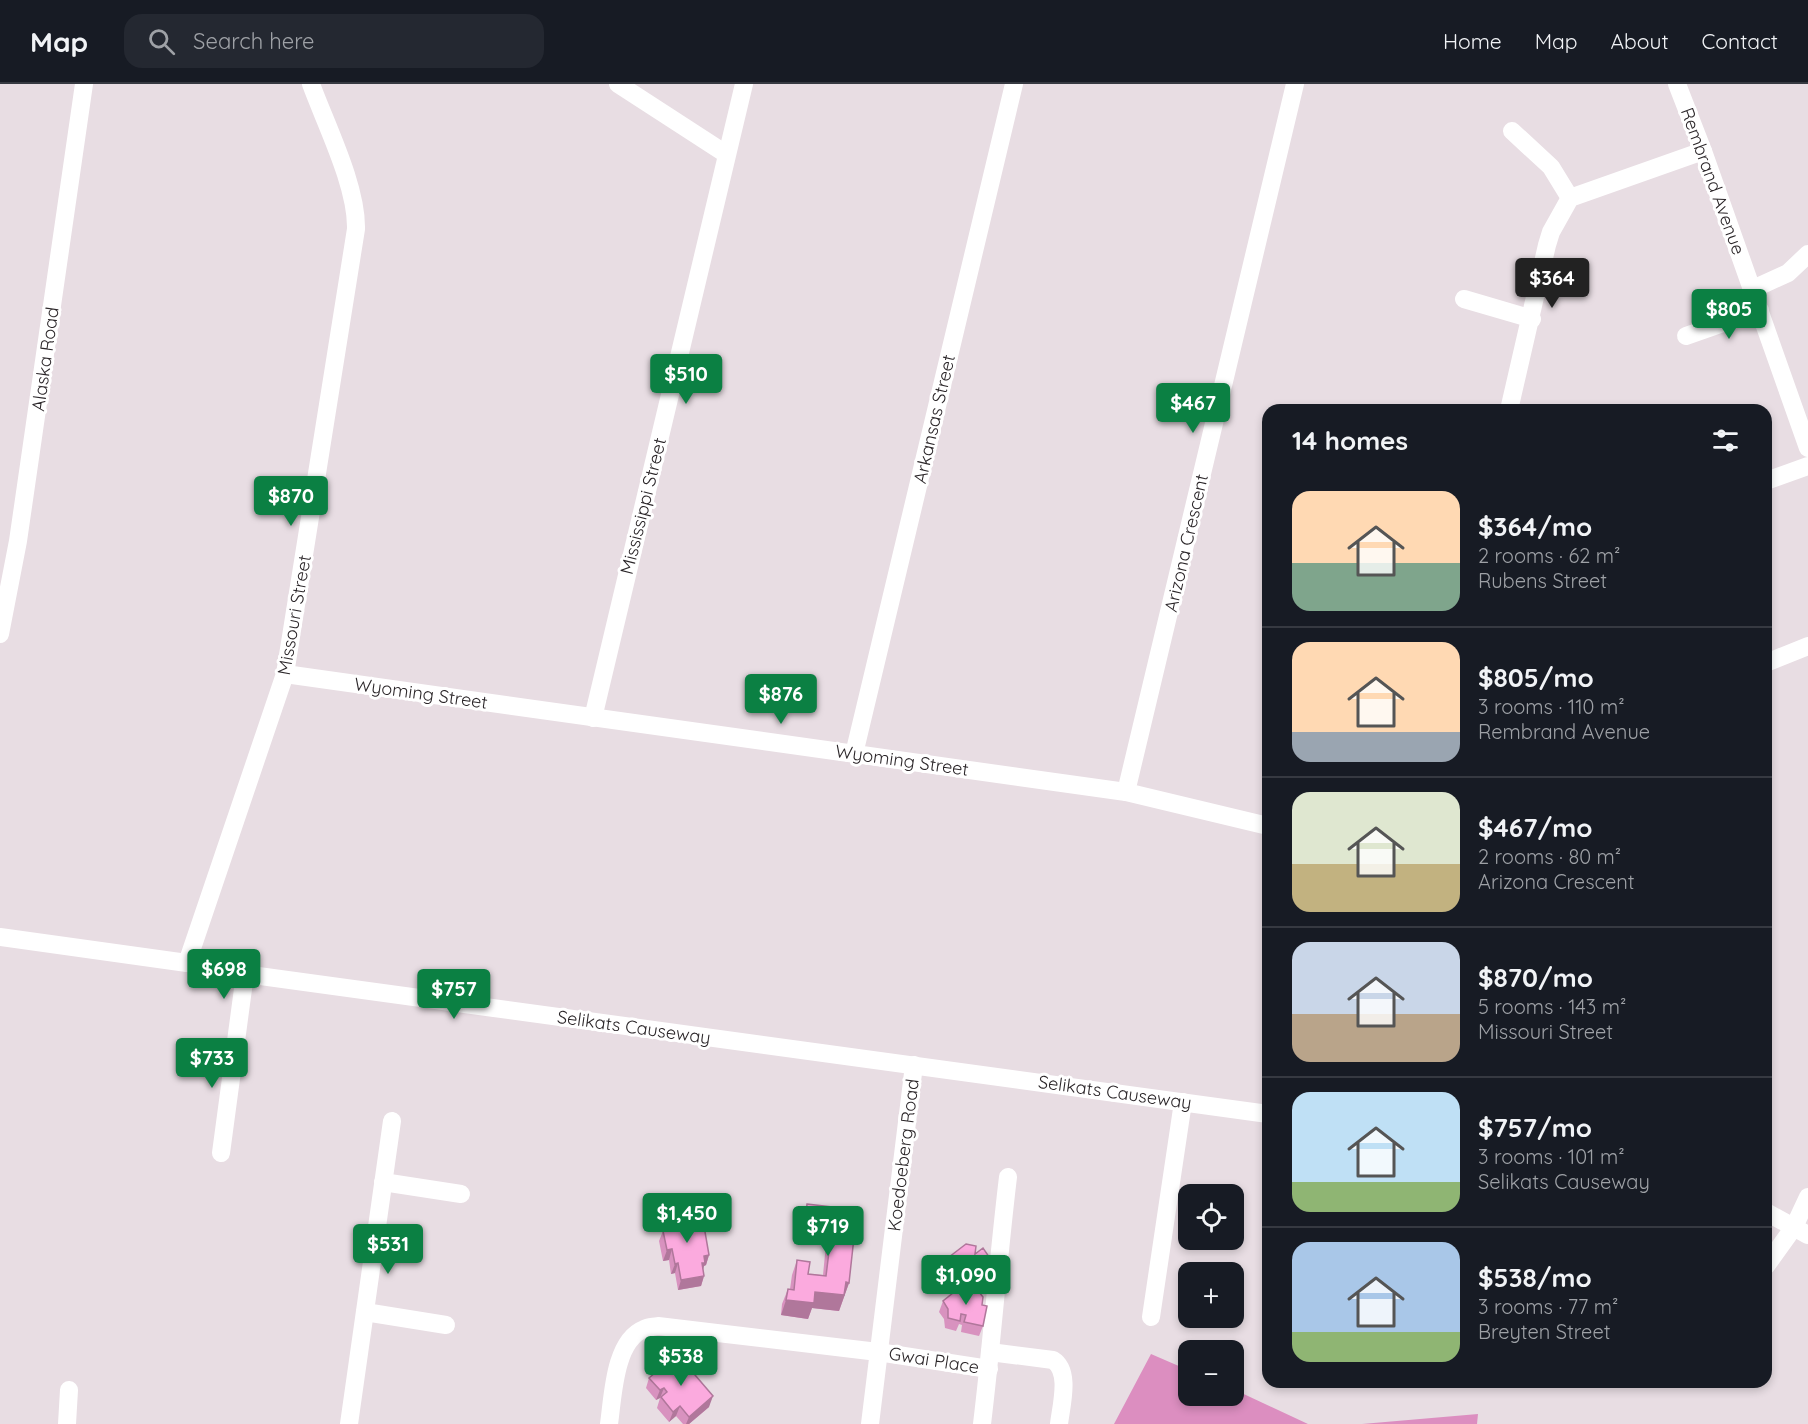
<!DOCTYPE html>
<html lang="en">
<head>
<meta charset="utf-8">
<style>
  body { margin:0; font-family:Quicksand,sans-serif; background:#242831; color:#f1f3f6; height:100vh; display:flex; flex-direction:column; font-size:22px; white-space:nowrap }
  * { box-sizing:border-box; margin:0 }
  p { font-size:20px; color:#9ea1a6 }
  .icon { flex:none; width:33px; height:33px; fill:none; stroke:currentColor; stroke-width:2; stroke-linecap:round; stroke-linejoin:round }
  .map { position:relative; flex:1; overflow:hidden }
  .drawer { position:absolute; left:1262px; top:320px; width:510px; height:984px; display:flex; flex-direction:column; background:#171b24; border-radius:18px; box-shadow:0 3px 9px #0003 }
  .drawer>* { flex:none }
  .buttons { position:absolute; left:1178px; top:1100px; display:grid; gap:12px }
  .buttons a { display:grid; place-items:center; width:66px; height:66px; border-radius:12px; background:#171b24; box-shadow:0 3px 9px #0003; font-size:30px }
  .price { position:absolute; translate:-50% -51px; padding:0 14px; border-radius:6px; background:#0b8043; color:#fff; font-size:20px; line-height:39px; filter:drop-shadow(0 2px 3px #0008) }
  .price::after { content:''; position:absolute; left:50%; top:36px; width:18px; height:14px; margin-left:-9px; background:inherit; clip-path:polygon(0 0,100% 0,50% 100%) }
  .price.active { background:#222; color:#fff }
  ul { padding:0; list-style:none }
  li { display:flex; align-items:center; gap:18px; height:150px; padding:0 30px }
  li+li { border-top:2px solid #363941 }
  li span { display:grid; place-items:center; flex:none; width:168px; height:120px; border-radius:18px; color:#555 }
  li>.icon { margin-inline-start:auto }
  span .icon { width:72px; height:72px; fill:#fffc; stroke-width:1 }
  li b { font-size:26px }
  h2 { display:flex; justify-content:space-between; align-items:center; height:72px; padding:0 30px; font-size:26px }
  header { display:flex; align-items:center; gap:36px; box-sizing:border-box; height:84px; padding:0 30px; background:#171b24; border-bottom:2px solid #363941 }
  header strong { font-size:28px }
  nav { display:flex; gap:33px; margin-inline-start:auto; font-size:21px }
  .search { width:420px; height:54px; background:#242831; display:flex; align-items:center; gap:15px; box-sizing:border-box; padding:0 21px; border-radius:18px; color:#9ea1a6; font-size:22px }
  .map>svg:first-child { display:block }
  .forest { fill:#dc8ec0 }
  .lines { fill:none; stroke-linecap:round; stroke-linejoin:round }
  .minor { stroke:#fff; stroke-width:18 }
  .wall { fill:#d892bf; fill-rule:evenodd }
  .shaded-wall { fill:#b0779b }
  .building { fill:#fbaade; stroke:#b0779b; stroke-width:1.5 }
  .labels { text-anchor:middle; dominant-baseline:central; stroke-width:6; stroke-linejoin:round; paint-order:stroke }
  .street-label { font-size:18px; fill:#2b2629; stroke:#fff }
</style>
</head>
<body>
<header>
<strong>Map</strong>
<div class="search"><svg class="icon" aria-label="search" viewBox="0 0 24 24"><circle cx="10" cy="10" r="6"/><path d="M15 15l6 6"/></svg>Search here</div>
<nav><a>Home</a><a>Map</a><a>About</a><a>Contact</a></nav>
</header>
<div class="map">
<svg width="1808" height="1340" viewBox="0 0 1808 1340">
  <rect width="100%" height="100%" fill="#e8dde3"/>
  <!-- forest -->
  <g class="forest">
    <polygon points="1151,1270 1188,1286 1188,1311 1233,1311 1233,1305 1308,1340 1114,1340"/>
    <polygon points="1478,1330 1477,1340 1362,1340"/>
  </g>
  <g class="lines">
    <!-- minor -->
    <g class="minor">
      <polyline points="618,0 726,70"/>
      <polyline points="1677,0 1703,67 1808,364"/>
      <polyline points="1512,47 1551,83 1570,114"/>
      <polyline points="1753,205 1788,189 1808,170"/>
      <polyline points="1464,215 1532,235"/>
      <polyline points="1686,252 1760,226"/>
      <polyline points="1509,326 1547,161 1551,148 1570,114 1703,67"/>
      <polyline points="1766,397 1808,382"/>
      <polyline points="0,550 18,457 84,0"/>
      <polyline points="1766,579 1808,562"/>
      <polyline points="285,590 1126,708 1268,742"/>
      <polyline points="593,634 744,0"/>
      <polyline points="854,670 1014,0"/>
      <polyline points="1126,708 1295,0"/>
      <polyline points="0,853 187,879 245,890 1268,1030"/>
      <path d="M 187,879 L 285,590 L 356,145 C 357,102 326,41 311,0"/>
      <polyline points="221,1069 245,890"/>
      <polyline points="383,1098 461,1110"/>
      <polyline points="1766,1128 1808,1151"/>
      <polyline points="1766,1182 1794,1143 1808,1113"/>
      <polyline points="365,1228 446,1241"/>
      <polyline points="1151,1233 1183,1018"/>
      <path d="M 990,1268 L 1053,1276 C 1071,1287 1061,1322 1059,1340"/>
      <polyline points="67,1340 69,1306"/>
      <polyline points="349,1340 392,1037"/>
      <path d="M 609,1340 C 613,1313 614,1257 644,1245 C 648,1243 653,1243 658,1242 L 878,1268 L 989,1285"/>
      <polyline points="870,1340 914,981"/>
      <path d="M 982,1340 C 992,1258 998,1176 1008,1093"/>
    </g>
  </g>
  <!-- wall -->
  <g class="wall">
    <polygon points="671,1119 678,1128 696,1144 709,1171 706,1181 704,1182 703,1184 704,1192 701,1202 678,1206 675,1189 671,1190 669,1176 663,1177 659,1157 663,1147 667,1146 669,1137 666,1136"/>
    <polygon points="807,1120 857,1126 849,1199 839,1227 812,1224 808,1235 781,1231 782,1220 788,1205 790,1205 792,1191 797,1176 808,1190 823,1191 827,1150 801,1147 802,1135"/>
    <path d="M 975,1170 L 992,1193 L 976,1205 L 982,1221 L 983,1242 L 979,1252 L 961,1248 L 962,1241 L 959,1240 L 956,1247 L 945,1244 L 944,1235 L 939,1228 L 943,1217 L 958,1206 L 958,1204 L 943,1200 L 944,1194 L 935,1192 L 937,1182 L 941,1172 L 949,1173 ZM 971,1202 L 974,1206 L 969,1209 Z"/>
    <polygon points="649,1294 709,1323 689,1340 683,1340 676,1332 669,1338 657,1324 660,1314 656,1316 646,1304"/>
  </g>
  <!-- shaded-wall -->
  <g class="shaded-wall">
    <polygon points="806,1131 833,1135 827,1150 801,1147"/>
    <polygon points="672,1165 669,1176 663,1177 667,1166"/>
    <polygon points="709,1171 706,1181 704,1182 702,1189 698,1189 704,1172"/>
    <polygon points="678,1179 675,1189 671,1190 675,1180"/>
    <polygon points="996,1183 992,1193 974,1206 978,1196"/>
    <polygon points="704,1192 701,1202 678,1206 681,1196"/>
    <polygon points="846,1198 849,1199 839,1227 812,1224 808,1235 781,1231 786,1216"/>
    <polygon points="664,1304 660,1314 656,1316 660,1306"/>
    <polygon points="713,1312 709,1323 689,1340 686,1340 689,1333"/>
    <polygon points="680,1322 676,1332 669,1338 673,1328"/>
  </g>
  <!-- building -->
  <g class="building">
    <polygon points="671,1119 680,1121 678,1128 694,1131 696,1144 704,1142 709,1171 704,1172 705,1179 702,1179 704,1192 681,1196 678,1179 675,1180 672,1165 667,1166 663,1147 669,1146 673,1127 670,1126"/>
    <polygon points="807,1120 857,1126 849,1199 846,1198 844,1211 815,1208 814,1219 786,1216 788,1205 794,1206 797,1176 810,1178 808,1190 826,1192 833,1135 806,1131"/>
    <polygon points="966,1160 976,1162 975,1170 983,1164 996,1183 978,1196 974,1190 972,1199 961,1197 962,1193 947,1190 948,1184 939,1182 941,1172 949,1173"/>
    <polygon points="963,1201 969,1209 976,1204 983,1213 982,1221 987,1222 983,1242 964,1238 966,1231 961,1230 960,1237 948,1234 948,1225 943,1217"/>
    <polygon points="677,1270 713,1312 689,1333 680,1322 673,1328 661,1313 667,1308 664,1304 660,1306 649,1294"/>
  </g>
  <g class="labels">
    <!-- street labels -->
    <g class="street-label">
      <text transform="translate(1713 97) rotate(70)">Rembrand Avenue</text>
      <text transform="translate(45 275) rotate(-82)">Alaska Road</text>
      <text transform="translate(934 335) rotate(-77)">Arkansas Street</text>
      <text transform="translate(643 422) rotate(-76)">Mississippi Street</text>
      <text transform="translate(1186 459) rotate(-77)">Arizona Crescent</text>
      <text transform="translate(294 531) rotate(-80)">Missouri Street</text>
      <text transform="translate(421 609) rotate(8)">Wyoming Street</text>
      <text transform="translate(902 676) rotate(8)">Wyoming Street</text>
      <text transform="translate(634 943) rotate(8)">Selikats Causeway</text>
      <text transform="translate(1115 1008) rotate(8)">Selikats Causeway</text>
      <text transform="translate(903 1071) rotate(-83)">Koedoeberg Road</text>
      <text transform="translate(934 1276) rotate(9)">Gwai Place</text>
    </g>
  </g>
</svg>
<div class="buttons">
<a><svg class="icon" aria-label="locate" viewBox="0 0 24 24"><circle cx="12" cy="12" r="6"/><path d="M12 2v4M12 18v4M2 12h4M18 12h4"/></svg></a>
<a>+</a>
<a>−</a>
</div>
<b class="price active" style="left:1552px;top:225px">$364</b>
<b class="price" style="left:1729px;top:256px">$805</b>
<b class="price" style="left:686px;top:321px">$510</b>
<b class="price" style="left:1193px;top:350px">$467</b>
<b class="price" style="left:291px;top:443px">$870</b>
<b class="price" style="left:781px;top:641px">$876</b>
<b class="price" style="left:224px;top:916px">$698</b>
<b class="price" style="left:454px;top:936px">$757</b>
<b class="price" style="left:212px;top:1005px">$733</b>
<b class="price" style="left:687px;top:1160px">$1,450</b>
<b class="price" style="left:828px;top:1173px">$719</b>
<b class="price" style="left:388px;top:1191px">$531</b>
<b class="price" style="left:966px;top:1222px">$1,090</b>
<b class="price" style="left:681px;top:1303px">$538</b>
<section class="drawer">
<h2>14 homes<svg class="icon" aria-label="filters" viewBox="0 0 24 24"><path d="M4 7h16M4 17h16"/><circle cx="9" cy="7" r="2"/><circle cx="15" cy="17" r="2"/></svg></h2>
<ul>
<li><span style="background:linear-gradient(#ffd9b3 60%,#7fa58c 0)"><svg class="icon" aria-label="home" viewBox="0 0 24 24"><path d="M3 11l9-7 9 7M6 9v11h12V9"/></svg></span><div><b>$364/mo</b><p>2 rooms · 62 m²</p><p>Rubens Street</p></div></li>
<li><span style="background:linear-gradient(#ffd9b3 75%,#9aa5b1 0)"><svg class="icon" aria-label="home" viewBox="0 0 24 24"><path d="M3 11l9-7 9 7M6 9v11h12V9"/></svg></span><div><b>$805/mo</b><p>3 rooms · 110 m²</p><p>Rembrand Avenue</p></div></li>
<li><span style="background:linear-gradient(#dfe7d0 60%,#c2b280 0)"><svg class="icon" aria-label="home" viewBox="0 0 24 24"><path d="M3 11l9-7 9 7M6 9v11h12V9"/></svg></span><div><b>$467/mo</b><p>2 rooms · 80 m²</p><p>Arizona Crescent</p></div></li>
<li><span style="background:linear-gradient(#c9d6e8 60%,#b9a48a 0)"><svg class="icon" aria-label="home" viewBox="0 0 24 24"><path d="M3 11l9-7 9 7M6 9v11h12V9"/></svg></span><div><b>$870/mo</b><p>5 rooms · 143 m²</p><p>Missouri Street</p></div></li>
<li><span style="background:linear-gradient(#bfe0f5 75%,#8fb573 0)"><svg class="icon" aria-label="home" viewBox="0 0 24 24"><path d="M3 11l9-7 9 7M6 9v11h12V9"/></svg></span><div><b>$757/mo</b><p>3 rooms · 101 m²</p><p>Selikats Causeway</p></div></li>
<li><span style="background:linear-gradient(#a9c7e8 75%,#8fb573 0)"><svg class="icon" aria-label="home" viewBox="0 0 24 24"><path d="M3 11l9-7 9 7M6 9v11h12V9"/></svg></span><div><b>$538/mo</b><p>3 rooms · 77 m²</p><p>Breyten Street</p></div></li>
</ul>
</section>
</div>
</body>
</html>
